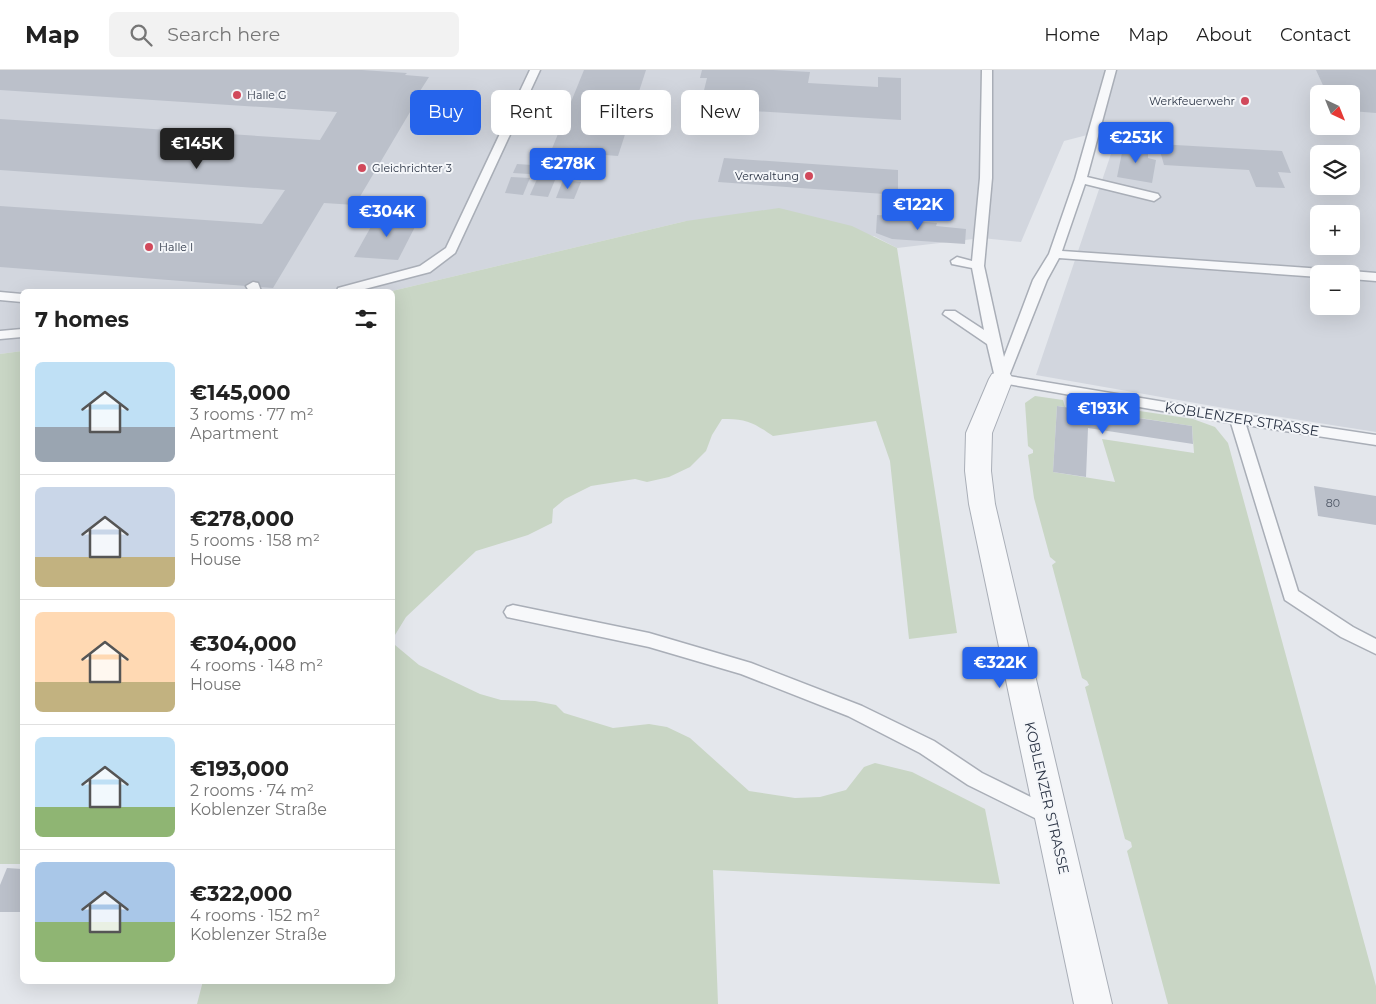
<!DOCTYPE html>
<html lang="en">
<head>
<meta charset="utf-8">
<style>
  body { margin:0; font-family:Montserrat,sans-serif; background:#f2f2f2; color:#222; height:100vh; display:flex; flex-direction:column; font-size:19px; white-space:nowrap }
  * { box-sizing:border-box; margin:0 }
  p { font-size:16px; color:#767676 }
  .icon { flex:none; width:28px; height:28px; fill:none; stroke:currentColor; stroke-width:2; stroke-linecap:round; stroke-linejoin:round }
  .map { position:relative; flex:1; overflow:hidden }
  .details { position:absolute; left:20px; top:219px; width:375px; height:695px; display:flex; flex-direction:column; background:#fff; border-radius:8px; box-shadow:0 5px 20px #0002 }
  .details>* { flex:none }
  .hud { position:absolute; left:410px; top:20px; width:475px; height:45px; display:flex; gap:10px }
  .needle { width:32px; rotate:137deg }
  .buttons { position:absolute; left:1310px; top:15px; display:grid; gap:10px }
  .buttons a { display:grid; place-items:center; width:50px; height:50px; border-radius:8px; background:#fff; box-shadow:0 5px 20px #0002; font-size:25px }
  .price { position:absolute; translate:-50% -42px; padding:0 11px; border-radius:5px; background:#2563eb; color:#fff; font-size:16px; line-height:32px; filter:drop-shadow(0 1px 2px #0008) }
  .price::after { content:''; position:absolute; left:50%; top:30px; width:15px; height:11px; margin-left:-8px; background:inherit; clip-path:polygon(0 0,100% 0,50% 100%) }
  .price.current { background:#222; color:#fff }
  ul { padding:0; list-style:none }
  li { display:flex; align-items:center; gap:15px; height:125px; padding:0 15px }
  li+li { border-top:1px solid #e0e0e0 }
  li span { display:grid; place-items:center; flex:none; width:140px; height:100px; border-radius:8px; color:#555 }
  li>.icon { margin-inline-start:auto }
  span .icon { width:60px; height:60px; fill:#fffc; stroke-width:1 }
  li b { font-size:21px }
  h2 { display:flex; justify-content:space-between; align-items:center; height:60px; padding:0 15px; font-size:21px }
  .pill { padding:0 18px; border-radius:8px; background:#fff; box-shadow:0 5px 20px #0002; font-size:18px; line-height:45px }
  .pill.current { background:#2563eb; color:#fff }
  header { display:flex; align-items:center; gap:30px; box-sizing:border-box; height:70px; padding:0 25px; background:#fff; border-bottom:1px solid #e0e0e0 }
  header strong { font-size:24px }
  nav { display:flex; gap:28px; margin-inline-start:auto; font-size:18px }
  .search { width:350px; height:45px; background:#f2f2f2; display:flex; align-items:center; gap:12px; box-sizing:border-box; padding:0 18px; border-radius:8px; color:#767676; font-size:19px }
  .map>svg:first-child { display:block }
  .built { fill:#d2d6de; fill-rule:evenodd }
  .green { fill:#c9d6c5 }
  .building { fill:#bbc0ca }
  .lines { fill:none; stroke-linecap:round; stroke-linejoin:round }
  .service-casing { stroke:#a9aeb7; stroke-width:3 }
  .minor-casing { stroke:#a9aeb7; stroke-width:2 }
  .service { fill:#f7f8fa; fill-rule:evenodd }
  .minor { fill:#f7f8fa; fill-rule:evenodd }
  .poi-dot { fill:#d1495b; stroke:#f4f6f9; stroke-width:2 }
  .labels { text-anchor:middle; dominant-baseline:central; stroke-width:4; stroke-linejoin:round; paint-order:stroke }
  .far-poi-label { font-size:11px; fill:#2b3445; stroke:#f4f6f9; text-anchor:start }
  .number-label { font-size:11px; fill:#4f5766 }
  .street-label { font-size:14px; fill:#2b3445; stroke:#f4f6f9 }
</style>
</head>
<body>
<header>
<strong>Map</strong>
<div class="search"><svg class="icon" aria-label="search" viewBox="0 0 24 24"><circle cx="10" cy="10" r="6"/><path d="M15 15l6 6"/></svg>Search here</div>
<nav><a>Home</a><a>Map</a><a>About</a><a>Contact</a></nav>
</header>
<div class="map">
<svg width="1376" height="934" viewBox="0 0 1376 934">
  <rect width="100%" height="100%" fill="#e4e7ec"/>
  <!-- built -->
  <path class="built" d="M 0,0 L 1376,0 L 1376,362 L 1218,337 L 1036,305 L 1112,81 L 1095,63 L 1064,71 L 1021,172 L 982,168 L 897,178 L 874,166 L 686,151 L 392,221 L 22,221 L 22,281 L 0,284 ZM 1319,24 L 1351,24 L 1351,56 L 1319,56 ZM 1319,84 L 1351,84 L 1351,116 L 1319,116 ZM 1319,144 L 1351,144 L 1351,176 L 1319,176 ZM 1319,204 L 1351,204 L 1351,236 L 1319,236 Z"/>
  <!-- green -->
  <g class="green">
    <path d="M 779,138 L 852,156 L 897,178 L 957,563 L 909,569 L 890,391 L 876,351 L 773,366 C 754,353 746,348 722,349 L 712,365 L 706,381 L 690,397 L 669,407 L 647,412 L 635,409 L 591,416 L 565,429 L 553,439 L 552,453 L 528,465 L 476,481 L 406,547 L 395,565 L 395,575 L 419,595 L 480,624 L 501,630 L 535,631 L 556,635 L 564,643 L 613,658 L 649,654 L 667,657 L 690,668 L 749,721 L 795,728 L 820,727 L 846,720 L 864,697 L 875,693 L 912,702 L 985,739 L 1000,814 L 713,800 L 718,934 L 197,934 L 203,911 L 392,911 L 392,221 L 686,151 Z"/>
    <polygon points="22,281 22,794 0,794 0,284"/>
    <polygon points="1035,326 1063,330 1065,337 1057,336 1053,402 1115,412 1102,369 1194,383 1192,356 1094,341 1093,334 1193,349 1215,357 1228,373 1376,916 1376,934 1168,934 1127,781 1132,777 1131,772 1125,769 1085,617 1089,615 1087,611 1082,608 1052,495 1056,492 1050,487 1034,428 1028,385 1033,383 1033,380 1028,376 1025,333"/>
  </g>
  <!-- building -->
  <g class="building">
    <polygon points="0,0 362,0 407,3 405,5 429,7 413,32 416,32 355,135 324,133 273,218 0,197 0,136 262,154 285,120 0,100 0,49 320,70 337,42 0,20"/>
    <polygon points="584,0 646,0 618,86 551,81"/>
    <polygon points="702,0 773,0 810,2 808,13 878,17 878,7 901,8 901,50 753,41 752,48 698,45 707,8 700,8"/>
    <polygon points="1316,0 1376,0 1376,43 1351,41 1351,24 1327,24"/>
    <polygon points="1124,73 1148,77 1148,88 1156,90 1152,113 1117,107"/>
    <polygon points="1158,74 1282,81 1291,103 1278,102 1285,118 1256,117 1249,100 1164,95"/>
    <polygon points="724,88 898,100 898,125 718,112"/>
    <polygon points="517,94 579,98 576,107 513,103"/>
    <polygon points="511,107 530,108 523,125 505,123"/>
    <polygon points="537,109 555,110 548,127 530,125"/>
    <polygon points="563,110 581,112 574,129 556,128"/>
    <polygon points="877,145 892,146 891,149 937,153 936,156 966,159 965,174 892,169 876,163"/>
    <polygon points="377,146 419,149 398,190 354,187"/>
    <polygon points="1057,336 1192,356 1193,374 1088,358 1086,407 1053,402"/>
    <polygon points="1314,416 1376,426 1376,455 1318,446"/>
    <polygon points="7,798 22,799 22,842 0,842 0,815"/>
  </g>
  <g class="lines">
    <defs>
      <g id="service">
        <polygon points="530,0 540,0 455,183 430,202 357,221 337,221 338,218 420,196 446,178"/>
        <polygon points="982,0 992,0 992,108 984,196 1004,287 1033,210 1049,184 1075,109 1106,0 1116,0 1087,107 1158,124 1160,127 1154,131 1085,114 1062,181 1337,200 1343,204 1319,204 1319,207 1059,188 1047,210 1009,306 1237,344 1376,365 1376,375 1246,355 1298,521 1353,557 1376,569 1376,584 1341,567 1285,530 1231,353 996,312 987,274 943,244 945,241 955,241 984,260 972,198 952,194 951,191 957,187 972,191 980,108"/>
        <polygon points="1351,201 1376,203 1376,211 1351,209 1351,204 1345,204"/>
        <polygon points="253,212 258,213 261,221 249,221 246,216"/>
        <polygon points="0,222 22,224 22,232 0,230"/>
        <polygon points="22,259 22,267 0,269 0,261"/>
        <polygon points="513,535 649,563 751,593 862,636 934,671 982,703 1059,741 1062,747 1059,753 1052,756 1045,753 968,715 920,683 848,646 741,604 649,577 507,547 504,542 507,537"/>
      </g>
      <polygon id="minor" points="1001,301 1010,304 1013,309 992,363 991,401 995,434 1112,934 1074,934 969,434 965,401 966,363 989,309 992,304"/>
    </defs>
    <!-- service casing -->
    <use href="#service" class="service-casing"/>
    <!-- minor casing -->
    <use href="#minor" class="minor-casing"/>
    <!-- service -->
    <use href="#service" class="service"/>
    <!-- minor -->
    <use href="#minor" class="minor"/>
  </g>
  <!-- markers -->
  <g class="poi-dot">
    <circle cx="237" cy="25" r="5"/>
    <circle cx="1245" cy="31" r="5"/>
    <circle cx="362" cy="98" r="5"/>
    <circle cx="809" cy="106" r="5"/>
    <circle cx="149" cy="177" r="5"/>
  </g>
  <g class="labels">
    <!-- far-poi labels -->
    <g class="far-poi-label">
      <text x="247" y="25">Halle G</text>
      <text x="1235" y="31" text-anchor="end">Werkfeuerwehr</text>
      <text x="372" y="98">Gleichrichter 3</text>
      <text x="799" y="106" text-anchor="end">Verwaltung</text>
      <text x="159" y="177">Halle I</text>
    </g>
    <!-- number labels -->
    <g class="number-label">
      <text x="1333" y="433">80</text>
    </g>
    <!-- street labels -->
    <g class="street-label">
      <text transform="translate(1242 349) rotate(9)">KOBLENZER STRASSE</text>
      <text transform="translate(1047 728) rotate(77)">KOBLENZER STRASSE</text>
    </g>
  </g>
</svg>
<div class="buttons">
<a><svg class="needle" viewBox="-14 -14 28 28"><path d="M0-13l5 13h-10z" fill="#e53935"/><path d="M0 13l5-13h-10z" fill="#767676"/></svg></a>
<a><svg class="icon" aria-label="layers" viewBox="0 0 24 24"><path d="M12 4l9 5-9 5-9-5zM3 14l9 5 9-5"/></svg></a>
<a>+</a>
<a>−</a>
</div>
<b class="price" style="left:1136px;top:94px">€253K</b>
<b class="price current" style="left:197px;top:100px">€145K</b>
<b class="price" style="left:568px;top:120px">€278K</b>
<b class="price" style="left:918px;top:161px">€122K</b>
<b class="price" style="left:387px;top:168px">€304K</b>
<b class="price" style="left:1103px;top:365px">€193K</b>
<b class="price" style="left:1000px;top:619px">€322K</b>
<div class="hud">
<a class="pill current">Buy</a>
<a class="pill">Rent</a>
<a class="pill">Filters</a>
<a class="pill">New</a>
</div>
<section class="details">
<h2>7 homes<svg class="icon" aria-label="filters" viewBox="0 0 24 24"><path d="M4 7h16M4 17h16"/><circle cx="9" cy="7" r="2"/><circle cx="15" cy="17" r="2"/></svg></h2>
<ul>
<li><span style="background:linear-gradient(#bfe0f5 65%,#9aa5b1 0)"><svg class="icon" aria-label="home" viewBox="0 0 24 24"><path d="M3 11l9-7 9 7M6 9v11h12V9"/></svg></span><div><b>€145,000</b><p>3 rooms · 77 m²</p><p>Apartment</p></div></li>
<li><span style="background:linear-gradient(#c9d6e8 70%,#c2b280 0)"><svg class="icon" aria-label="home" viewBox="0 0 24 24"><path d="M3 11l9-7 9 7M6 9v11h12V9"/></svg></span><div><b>€278,000</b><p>5 rooms · 158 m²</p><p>House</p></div></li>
<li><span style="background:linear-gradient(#ffd9b3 70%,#c2b280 0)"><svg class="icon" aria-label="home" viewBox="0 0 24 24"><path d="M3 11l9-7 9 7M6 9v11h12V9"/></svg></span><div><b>€304,000</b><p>4 rooms · 148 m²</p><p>House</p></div></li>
<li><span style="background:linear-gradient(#bfe0f5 70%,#8fb573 0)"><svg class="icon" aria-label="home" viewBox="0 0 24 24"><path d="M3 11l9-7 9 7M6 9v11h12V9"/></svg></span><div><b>€193,000</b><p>2 rooms · 74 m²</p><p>Koblenzer Straße</p></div></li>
<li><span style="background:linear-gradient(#a9c7e8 60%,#8fb573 0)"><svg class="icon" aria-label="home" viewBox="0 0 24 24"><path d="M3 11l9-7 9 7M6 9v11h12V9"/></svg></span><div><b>€322,000</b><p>4 rooms · 152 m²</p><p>Koblenzer Straße</p></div></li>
</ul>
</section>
</div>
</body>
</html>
